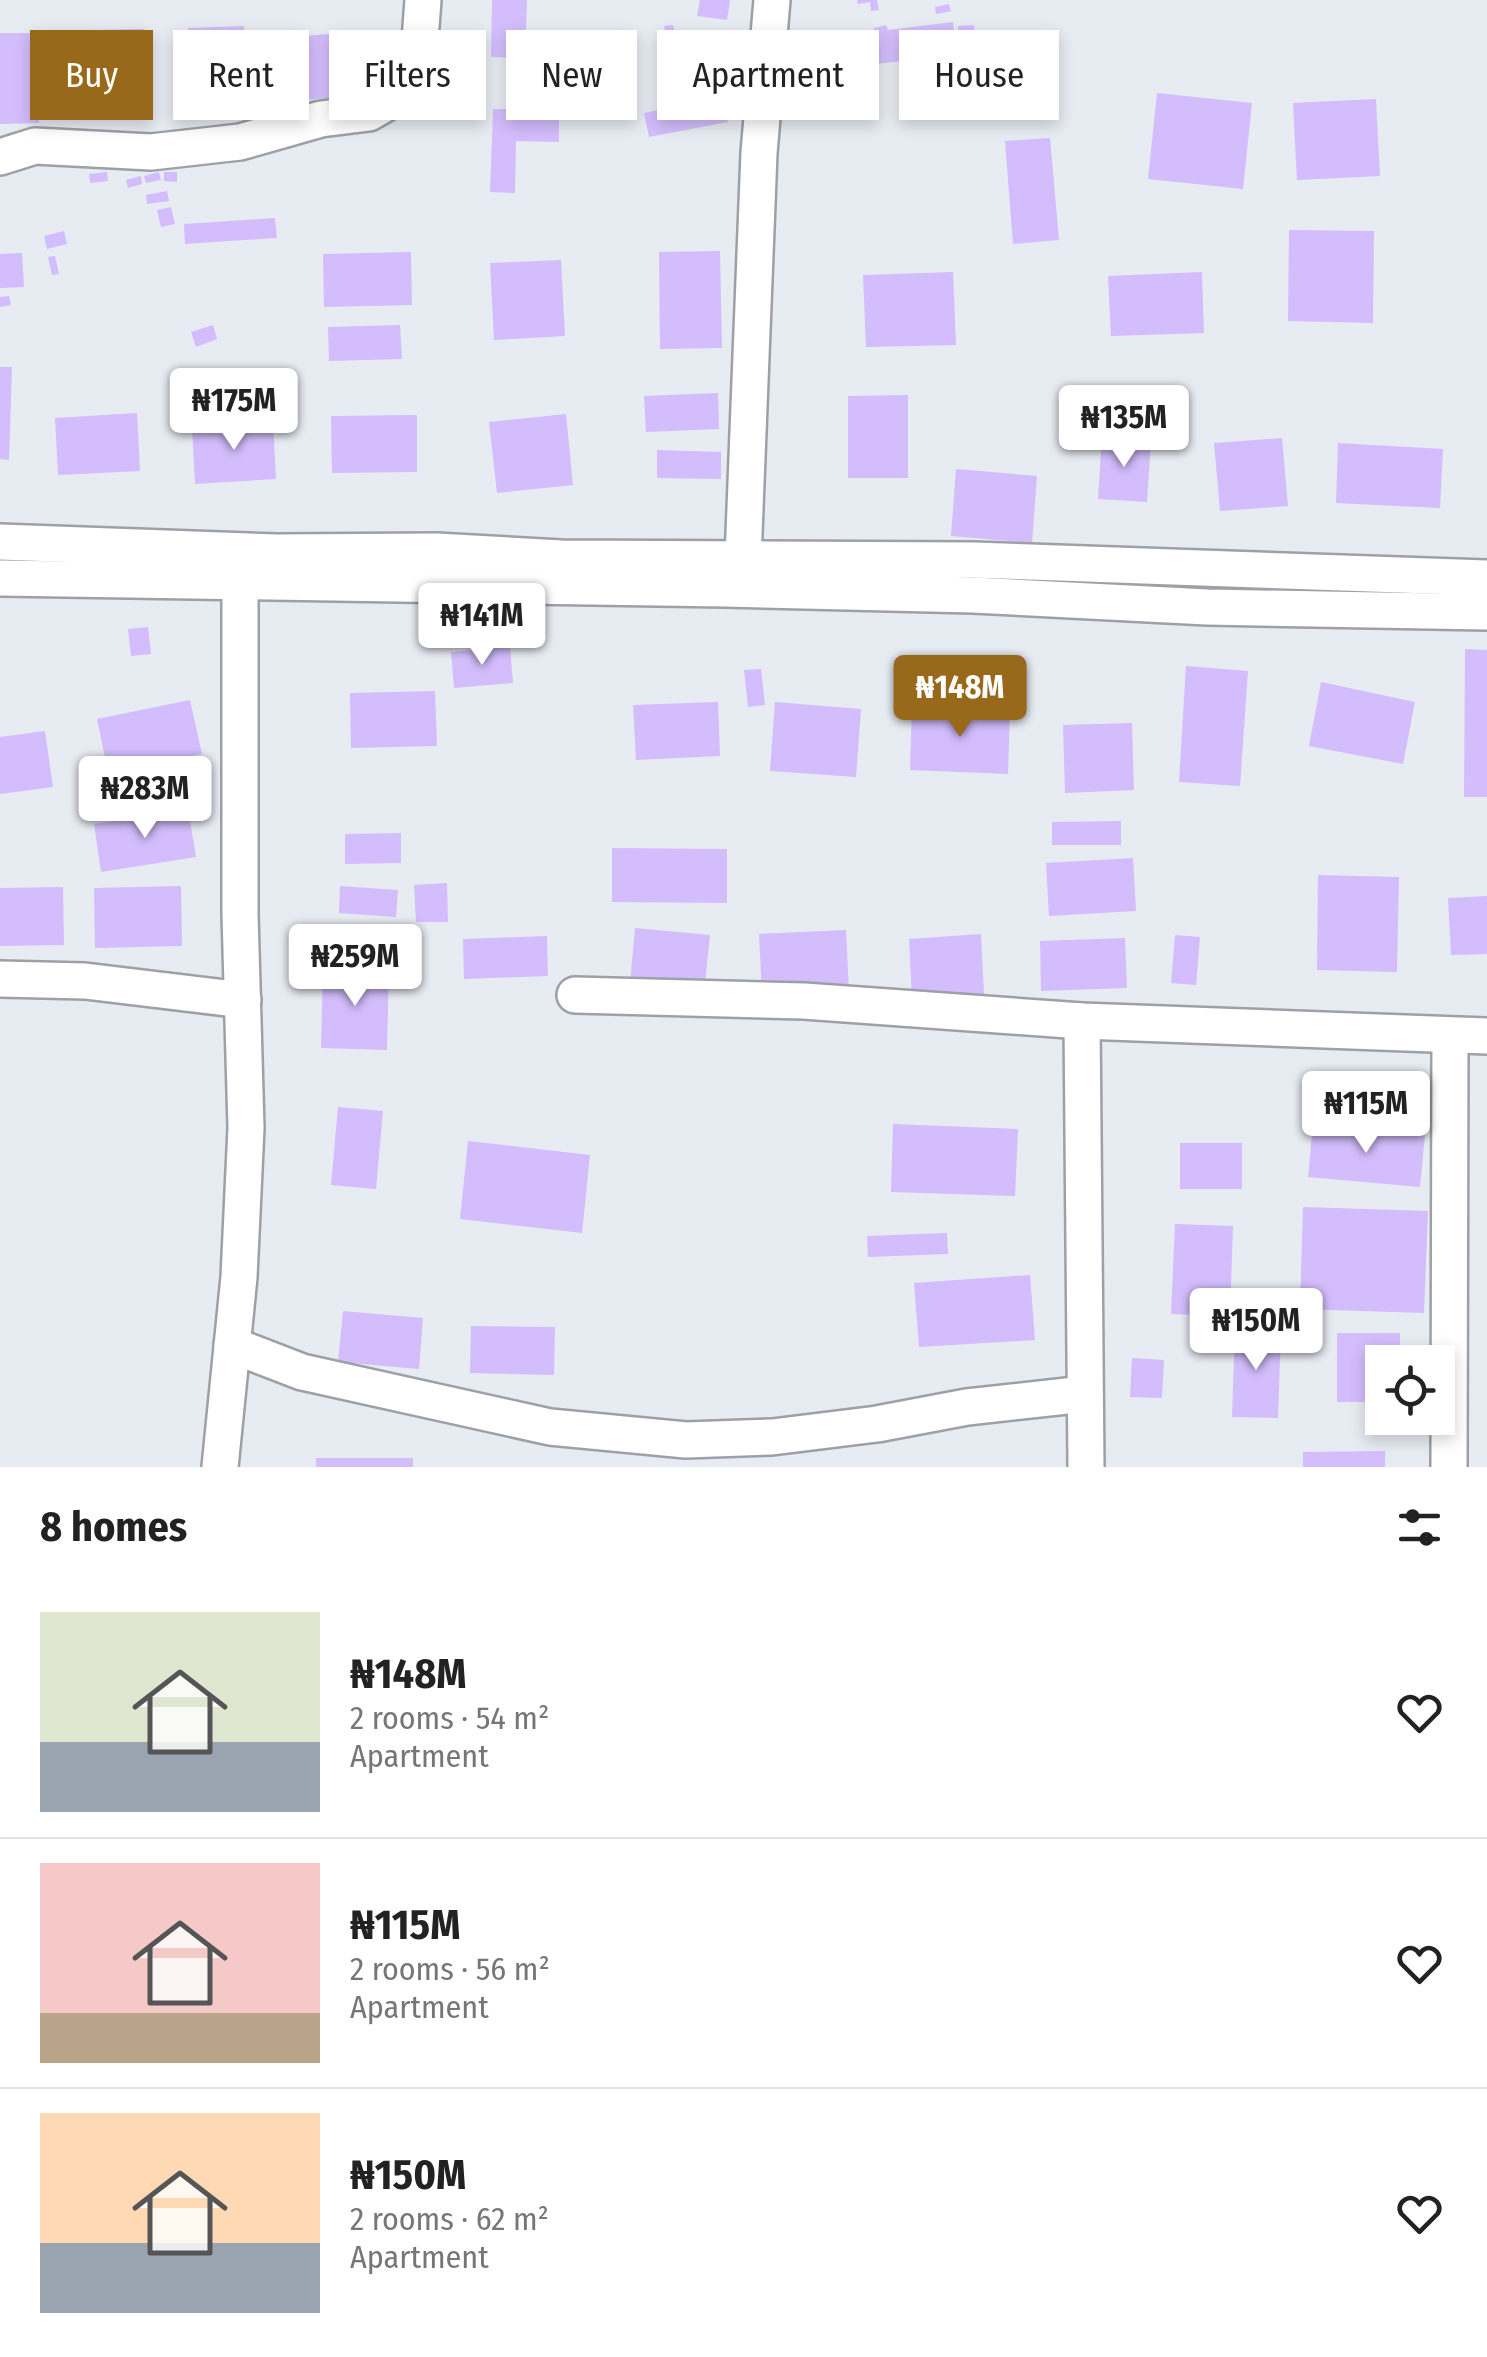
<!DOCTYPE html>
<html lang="en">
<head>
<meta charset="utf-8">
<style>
  body { margin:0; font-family:"Fira Sans Condensed",sans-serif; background:#f2f2f2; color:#222; height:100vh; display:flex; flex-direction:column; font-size:38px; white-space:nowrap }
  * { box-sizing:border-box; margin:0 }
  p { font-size:32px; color:#767676 }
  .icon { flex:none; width:55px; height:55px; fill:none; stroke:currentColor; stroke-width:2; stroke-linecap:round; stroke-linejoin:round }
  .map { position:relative; height:1467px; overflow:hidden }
  .panel { display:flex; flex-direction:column; background:#fff; flex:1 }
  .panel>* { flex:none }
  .hud { position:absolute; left:30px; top:30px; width:1428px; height:90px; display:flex; gap:20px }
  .controls { position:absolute; left:1365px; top:1345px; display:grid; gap:20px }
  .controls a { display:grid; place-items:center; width:90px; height:90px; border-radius:0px; background:#fff; box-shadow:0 5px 15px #0003; font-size:50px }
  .price { position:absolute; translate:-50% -85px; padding:0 22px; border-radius:10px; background:#fff; color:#222; font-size:32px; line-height:65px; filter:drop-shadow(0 2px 5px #0008) }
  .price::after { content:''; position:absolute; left:50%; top:60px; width:30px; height:22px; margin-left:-15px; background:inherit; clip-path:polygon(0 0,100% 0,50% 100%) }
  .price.current { background:#98691a; color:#fff }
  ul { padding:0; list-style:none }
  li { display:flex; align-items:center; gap:30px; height:250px; padding:0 40px }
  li+li { border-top:2px solid #e0e0e0 }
  li span { display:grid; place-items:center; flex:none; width:280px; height:200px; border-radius:0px; color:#555 }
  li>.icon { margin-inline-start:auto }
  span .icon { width:120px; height:120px; fill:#fffc; stroke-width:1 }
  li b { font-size:42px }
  h2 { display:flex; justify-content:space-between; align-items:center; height:120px; padding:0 40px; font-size:42px }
  .chip { padding:0 35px; border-radius:0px; background:#fff; box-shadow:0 5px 15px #0003; font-size:35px; line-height:90px }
  .chip.current { background:#98691a; color:#fff }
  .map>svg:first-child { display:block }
  .building { fill:#d3bdfc }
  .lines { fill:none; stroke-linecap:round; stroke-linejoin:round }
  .minor-casing { stroke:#9da0a7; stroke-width:40 }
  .minor { stroke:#fff; stroke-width:35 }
</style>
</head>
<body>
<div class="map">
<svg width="1487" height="1467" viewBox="0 0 1487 1467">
  <rect width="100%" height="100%" fill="#e7ebf2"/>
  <!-- building -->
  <g class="building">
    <polygon points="492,0 527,0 525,58 491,57"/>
    <polygon points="700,0 730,0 727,20 697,16"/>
    <polygon points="857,0 877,0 879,10 871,11 870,2 858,4"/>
    <polygon points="949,4 951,11 936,14 935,7"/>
    <polygon points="953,22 956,54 946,55 951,77 935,80 931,57 909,60 911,68 905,69 903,61 865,65 857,38 861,34 874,32 874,28 886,25 888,30"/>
    <polygon points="673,25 677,42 668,44 664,26"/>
    <polygon points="974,25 975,43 959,44 958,26"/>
    <polygon points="244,26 246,108 191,110 188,28"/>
    <polygon points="144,29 147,102 94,103 91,30"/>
    <polygon points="0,33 38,33 39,123 0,124"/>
    <polygon points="340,33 345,97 286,101 281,38"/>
    <polygon points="854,44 857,56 837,61 834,49"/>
    <polygon points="521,77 523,86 514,89 511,80"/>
    <polygon points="679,77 684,96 676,98 671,79"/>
    <polygon points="716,86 719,98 723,98 728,122 649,137 644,113 696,103 695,100 703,98 704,102 711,100 708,88"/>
    <polygon points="1157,93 1252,103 1243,189 1148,179"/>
    <polygon points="853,95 856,106 847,108 844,98"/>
    <polygon points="1376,99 1380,176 1297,180 1293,103"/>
    <polygon points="493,109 559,109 559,142 516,141 515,193 490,192"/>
    <polygon points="1050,138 1059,240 1013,244 1005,141"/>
    <polygon points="107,172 108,181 90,183 89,174"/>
    <polygon points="159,172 161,180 146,183 144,176"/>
    <polygon points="164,172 177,172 177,182 164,181"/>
    <polygon points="141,176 142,184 128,188 126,180"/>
    <polygon points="167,191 169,201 147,204 146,195"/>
    <polygon points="171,207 175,224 161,227 157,210"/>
    <polygon points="275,218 277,238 185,244 184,224"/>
    <polygon points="1289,230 1374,231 1373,323 1288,321"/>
    <polygon points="64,231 67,244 47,249 44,236"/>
    <polygon points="720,251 722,348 660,349 659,252"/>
    <polygon points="411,252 412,305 324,307 323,254"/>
    <polygon points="22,253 24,287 0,288 0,254"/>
    <polygon points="55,256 59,274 52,275 48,257"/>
    <polygon points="561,260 565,336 494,340 490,263"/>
    <polygon points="953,272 956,345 866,347 863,275"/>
    <polygon points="1202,272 1204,333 1111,336 1108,276"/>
    <polygon points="9,296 11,305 0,307 0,297"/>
    <polygon points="213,325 217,339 196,347 191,332"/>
    <polygon points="400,325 402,359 329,361 328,327"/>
    <polygon points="0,367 12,367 9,460 0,459"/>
    <polygon points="718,393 719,429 646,432 644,396"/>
    <polygon points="908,395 908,478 848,478 848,396"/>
    <polygon points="137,413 140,471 58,475 55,418"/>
    <polygon points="566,414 573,485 497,493 489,422"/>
    <polygon points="417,415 417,472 332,473 331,416"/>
    <polygon points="273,423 276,479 195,484 192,428"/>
    <polygon points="1102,437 1151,441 1147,502 1098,499"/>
    <polygon points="1282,438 1288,506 1220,511 1214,443"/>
    <polygon points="1338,443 1443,449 1440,508 1336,503"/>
    <polygon points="657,450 721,452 721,479 657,478"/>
    <polygon points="956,469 1037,476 1032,543 951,536"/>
    <polygon points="148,627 151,654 131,656 128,629"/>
    <polygon points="510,647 513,683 454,688 451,652"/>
    <polygon points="1465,649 1487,650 1487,797 1464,797"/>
    <polygon points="1186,666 1248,671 1240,786 1179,782"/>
    <polygon points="761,669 765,705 748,707 744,670"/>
    <polygon points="1321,682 1415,702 1403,764 1309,746"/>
    <polygon points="435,691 437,746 351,748 350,693"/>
    <polygon points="190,700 202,754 108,772 97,719"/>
    <polygon points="718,702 720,756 636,760 633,705"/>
    <polygon points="775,702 861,709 856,777 770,771"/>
    <polygon points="912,705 1010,709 1008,774 910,770"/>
    <polygon points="1132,723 1134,790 1065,793 1063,725"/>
    <polygon points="45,731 53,787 0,794 0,737"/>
    <polygon points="188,809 196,857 101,872 94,824"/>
    <polygon points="1121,821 1121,845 1052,845 1052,822"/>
    <polygon points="401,833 401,863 345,864 345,834"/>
    <polygon points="612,848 727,849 727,903 612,902"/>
    <polygon points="1133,858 1136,911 1049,916 1046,863"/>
    <polygon points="1318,875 1399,877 1397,972 1317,970"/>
    <polygon points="447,883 448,922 416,922 414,885"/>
    <polygon points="181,886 182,946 95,948 94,888"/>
    <polygon points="340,886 398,890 396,917 339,913"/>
    <polygon points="63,887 64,945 0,946 0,888"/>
    <polygon points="1487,896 1487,954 1451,955 1448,898"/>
    <polygon points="635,928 710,935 704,992 630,984"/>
    <polygon points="846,930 849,992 762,996 759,934"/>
    <polygon points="981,934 984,994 912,998 909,939"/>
    <polygon points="1175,935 1200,937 1196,985 1171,983"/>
    <polygon points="547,936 548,976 464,979 463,939"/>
    <polygon points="1125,938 1127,988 1041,991 1040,941"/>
    <polygon points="323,967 389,969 387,1050 321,1048"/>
    <polygon points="338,1107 383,1111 376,1189 331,1185"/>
    <polygon points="893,1124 1018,1129 1015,1196 891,1192"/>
    <polygon points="1313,1124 1425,1135 1420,1187 1308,1177"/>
    <polygon points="468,1141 590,1155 582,1233 460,1219"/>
    <rect x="1180" y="1143" width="62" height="46"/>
    <polygon points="1303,1207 1428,1211 1424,1313 1300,1309"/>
    <polygon points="1175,1224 1233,1226 1230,1316 1171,1314"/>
    <polygon points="947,1233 948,1254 868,1257 867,1236"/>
    <polygon points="1030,1275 1035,1340 919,1347 914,1283"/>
    <polygon points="343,1311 423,1318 419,1369 338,1362"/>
    <polygon points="471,1326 555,1327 554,1375 470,1373"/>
    <polygon points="1235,1327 1281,1329 1278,1418 1232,1417"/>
    <polygon points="1337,1333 1400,1333 1400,1362 1382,1362 1382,1402 1337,1402"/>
    <polygon points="1132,1358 1164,1360 1162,1398 1130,1397"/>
    <polygon points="1385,1451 1385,1467 1303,1467 1303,1452"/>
    <rect x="316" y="1458" width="97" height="9"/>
  </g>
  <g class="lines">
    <defs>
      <g id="minor">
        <polyline points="0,157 35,146 151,152 240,142 321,119 369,113 393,99 409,76 420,40 423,0"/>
        <polyline points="0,542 277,552 436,551 561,558 973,560 1487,578"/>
        <polyline points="743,559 759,153 772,0"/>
        <polyline points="0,578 725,589 973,595 1207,607 1487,612"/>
        <polyline points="0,979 85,981 243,1000"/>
        <polyline points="575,995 804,1001 1082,1021 1487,1036"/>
        <polyline points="1082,1021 1086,1467"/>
        <polyline points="232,1345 302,1372 550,1427 686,1440 772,1437 877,1424 967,1407 1085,1394"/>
        <polyline points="220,1467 239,1277 246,1128 240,914 240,562"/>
        <polyline points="1449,1467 1450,1036"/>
      </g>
    </defs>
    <!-- minor casing -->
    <use href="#minor" class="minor-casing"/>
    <!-- minor -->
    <use href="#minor" class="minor"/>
  </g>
</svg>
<div class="controls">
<a><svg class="icon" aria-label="locate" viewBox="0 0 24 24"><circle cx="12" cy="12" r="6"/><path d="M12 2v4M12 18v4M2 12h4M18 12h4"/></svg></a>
</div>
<b class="price" style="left:234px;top:453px">₦175M</b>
<b class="price" style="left:1124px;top:470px">₦135M</b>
<b class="price" style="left:482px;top:668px">₦141M</b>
<b class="price current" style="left:960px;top:740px">₦148M</b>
<b class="price" style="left:145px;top:841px">₦283M</b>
<b class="price" style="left:355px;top:1009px">₦259M</b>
<b class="price" style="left:1366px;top:1156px">₦115M</b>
<b class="price" style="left:1256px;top:1373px">₦150M</b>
<div class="hud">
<a class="chip current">Buy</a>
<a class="chip">Rent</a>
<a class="chip">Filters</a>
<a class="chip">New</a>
<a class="chip">Apartment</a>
<a class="chip">House</a>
</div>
</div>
<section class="panel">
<h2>8 homes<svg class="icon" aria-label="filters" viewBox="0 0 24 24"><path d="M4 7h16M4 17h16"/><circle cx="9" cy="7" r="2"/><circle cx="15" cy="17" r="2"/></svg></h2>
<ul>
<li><span style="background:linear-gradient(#dfe7d0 65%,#9aa5b1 0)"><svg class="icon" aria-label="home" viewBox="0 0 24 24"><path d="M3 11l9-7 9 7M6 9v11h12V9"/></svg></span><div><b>₦148M</b><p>2 rooms · 54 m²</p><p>Apartment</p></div><svg class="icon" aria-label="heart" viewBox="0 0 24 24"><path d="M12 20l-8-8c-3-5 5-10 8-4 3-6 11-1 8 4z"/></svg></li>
<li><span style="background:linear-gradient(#f6c9c9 75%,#b9a48a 0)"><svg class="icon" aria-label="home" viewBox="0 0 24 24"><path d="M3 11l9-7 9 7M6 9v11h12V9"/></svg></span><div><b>₦115M</b><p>2 rooms · 56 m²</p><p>Apartment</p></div><svg class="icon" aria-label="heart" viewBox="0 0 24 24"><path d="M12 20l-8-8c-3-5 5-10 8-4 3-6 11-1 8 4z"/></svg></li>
<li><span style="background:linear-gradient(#ffd9b3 65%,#9aa5b1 0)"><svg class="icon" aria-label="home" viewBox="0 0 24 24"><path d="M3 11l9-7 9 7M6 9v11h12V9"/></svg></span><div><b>₦150M</b><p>2 rooms · 62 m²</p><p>Apartment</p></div><svg class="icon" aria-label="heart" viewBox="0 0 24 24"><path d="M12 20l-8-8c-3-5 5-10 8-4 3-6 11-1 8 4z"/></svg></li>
</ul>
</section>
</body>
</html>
